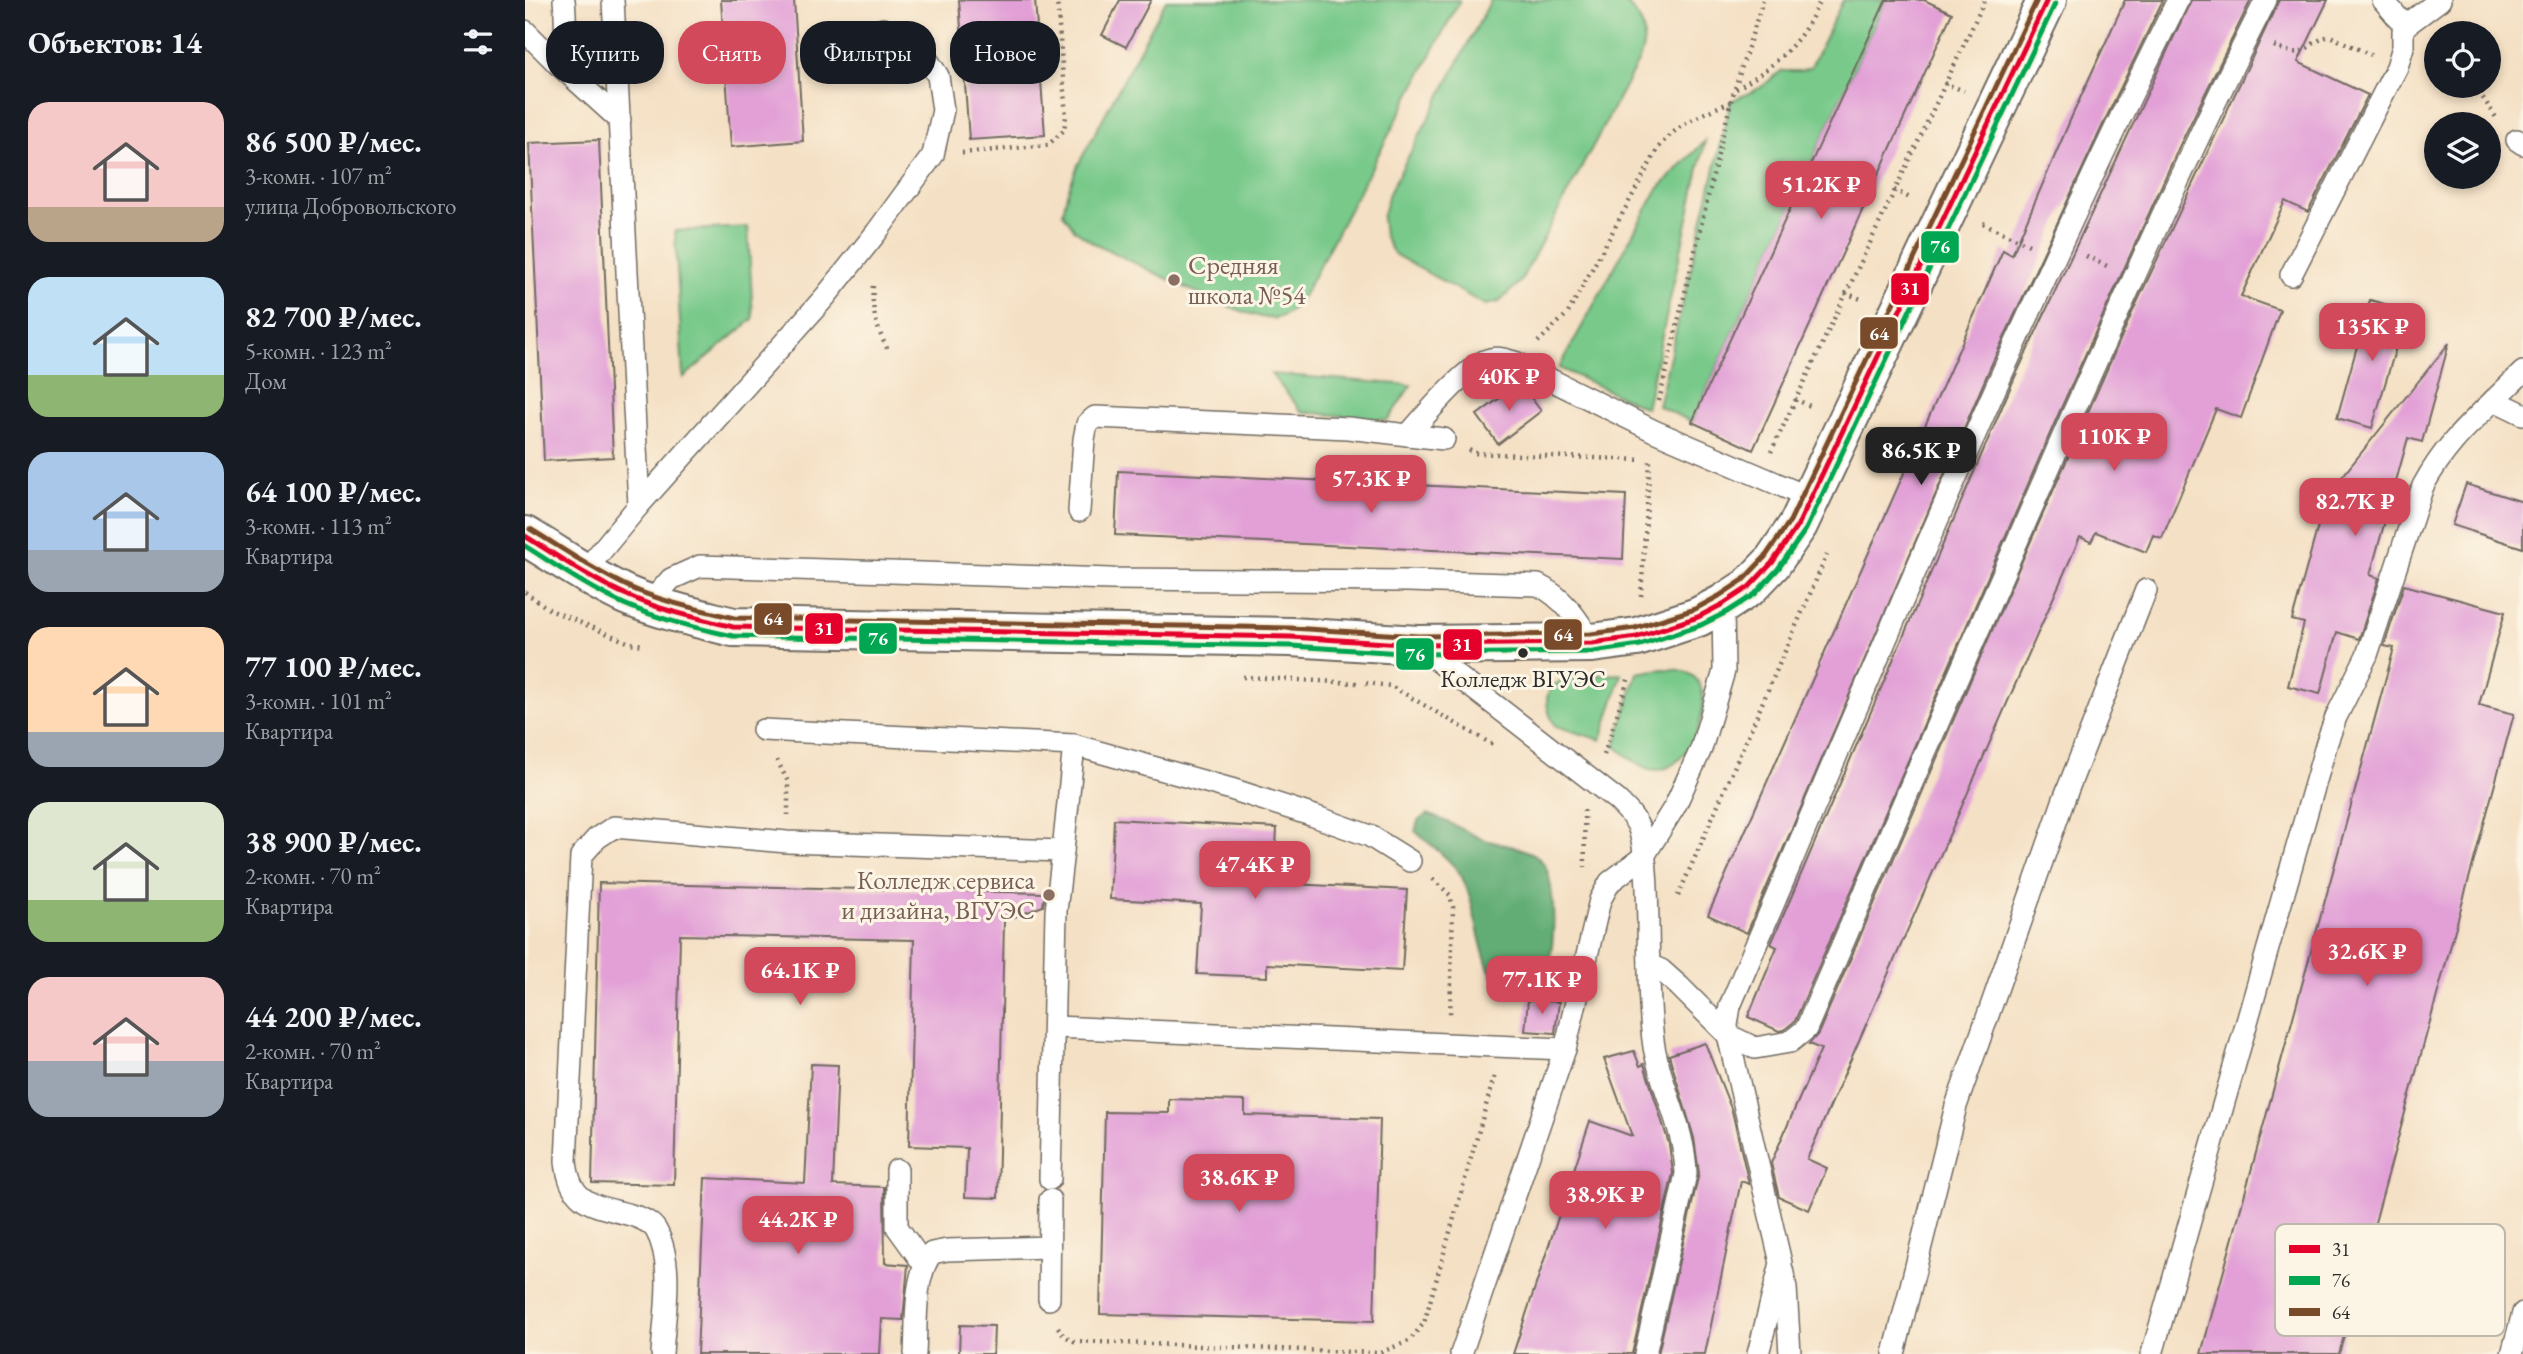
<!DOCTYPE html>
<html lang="ru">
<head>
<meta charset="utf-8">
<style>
  body { margin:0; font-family:"EB Garamond",serif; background:#20242c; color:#f1f3f6; height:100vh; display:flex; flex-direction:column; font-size:26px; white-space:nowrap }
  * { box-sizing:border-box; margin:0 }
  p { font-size:23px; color:#9ea1a6 }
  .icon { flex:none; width:38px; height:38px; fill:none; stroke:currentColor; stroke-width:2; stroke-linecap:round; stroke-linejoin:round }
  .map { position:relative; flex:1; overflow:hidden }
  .sheet { display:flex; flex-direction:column; background:#171b24; width:525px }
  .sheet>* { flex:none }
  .hud { position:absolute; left:21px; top:21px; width:665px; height:63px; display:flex; gap:14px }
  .controls { position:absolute; left:1899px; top:21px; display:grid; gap:14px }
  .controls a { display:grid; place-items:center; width:77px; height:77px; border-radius:50%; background:#171b24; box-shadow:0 4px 10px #0003; font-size:35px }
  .price { position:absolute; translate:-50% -60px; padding:0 16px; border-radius:14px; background:#d1495b; color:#fff; font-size:23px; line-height:46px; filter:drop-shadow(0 2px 4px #0008) }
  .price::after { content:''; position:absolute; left:50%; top:42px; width:21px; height:16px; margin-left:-10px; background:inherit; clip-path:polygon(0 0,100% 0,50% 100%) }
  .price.on { background:#222; color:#fff }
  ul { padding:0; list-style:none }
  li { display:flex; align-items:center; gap:21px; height:175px; padding:0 28px }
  li span { display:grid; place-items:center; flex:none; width:196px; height:140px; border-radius:21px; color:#555 }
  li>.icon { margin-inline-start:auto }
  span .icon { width:84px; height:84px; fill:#fffc; stroke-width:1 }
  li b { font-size:30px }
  h2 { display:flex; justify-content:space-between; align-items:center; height:84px; padding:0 28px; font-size:30px }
  .pill { padding:0 24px; border-radius:28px; background:#171b24; box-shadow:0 4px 10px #0003; font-size:24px; line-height:63px }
  .pill.on { background:#d1495b; color:#fff }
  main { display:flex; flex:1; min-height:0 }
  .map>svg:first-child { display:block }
  .green { fill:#78c98a; stroke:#527a5a; stroke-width:2 }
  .forest { fill:#62ad76; stroke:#466c50; stroke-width:2 }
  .building { fill:#e2a0d7 }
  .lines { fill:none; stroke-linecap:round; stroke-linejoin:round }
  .service-casing { stroke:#716a61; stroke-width:24 }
  .secondary-casing { stroke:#716a61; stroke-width:42 }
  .path { stroke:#716a61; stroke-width:4.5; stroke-dasharray:2 5; stroke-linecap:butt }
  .service { stroke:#fff; stroke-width:21 }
  .secondary { stroke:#fff; stroke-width:38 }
  .bus-1-casing { stroke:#fcf5e5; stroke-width:10 }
  .bus-2-casing { stroke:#fcf5e5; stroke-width:10 }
  .bus-3-casing { stroke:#fcf5e5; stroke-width:10 }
  .bus-1 { stroke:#e4002b; stroke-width:5 }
  .bus-2 { stroke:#00a651; stroke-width:5 }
  .bus-3 { stroke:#7a4b2a; stroke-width:5 }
  .education-dot { fill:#8d6e63; stroke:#fcf5e5; stroke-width:2.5 }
  .bus-dot { fill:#2b2b2b; stroke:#fcf5e5; stroke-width:2.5 }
  .labels { text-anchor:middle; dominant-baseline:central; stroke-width:6; stroke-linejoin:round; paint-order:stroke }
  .bus-label { font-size:24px; fill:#2b2b2b; stroke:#fcf5e5 }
  .education-label { font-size:26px; fill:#785e54; stroke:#fcf5e5; text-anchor:start }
  .key { fill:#fcf5e5; stroke:#bdb8ad; stroke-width:2 }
  .key-label { font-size:19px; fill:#2b2b2b }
  .line-badge { stroke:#fcf5e5; stroke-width:2.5 }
  .badge-label { font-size:19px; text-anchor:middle; font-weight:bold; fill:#fff }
</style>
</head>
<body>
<main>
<section class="sheet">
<h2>Объектов: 14<svg class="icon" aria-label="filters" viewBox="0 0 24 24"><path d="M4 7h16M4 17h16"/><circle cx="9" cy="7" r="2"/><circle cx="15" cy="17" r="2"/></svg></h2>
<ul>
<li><span style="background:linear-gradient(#f6c9c9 75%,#b9a48a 0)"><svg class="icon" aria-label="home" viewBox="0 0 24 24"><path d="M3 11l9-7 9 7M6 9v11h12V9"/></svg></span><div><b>86 500 ₽/мес.</b><p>3-комн. · 107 m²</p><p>улица Добровольского</p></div></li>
<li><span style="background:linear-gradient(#bfe0f5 70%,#8fb573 0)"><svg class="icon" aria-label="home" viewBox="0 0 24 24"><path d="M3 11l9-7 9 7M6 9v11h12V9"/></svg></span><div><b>82 700 ₽/мес.</b><p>5-комн. · 123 m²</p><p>Дом</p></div></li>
<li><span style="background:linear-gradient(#a9c7e8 70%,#9aa5b1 0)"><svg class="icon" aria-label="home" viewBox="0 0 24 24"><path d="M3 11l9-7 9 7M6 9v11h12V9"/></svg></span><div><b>64 100 ₽/мес.</b><p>3-комн. · 113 m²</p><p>Квартира</p></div></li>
<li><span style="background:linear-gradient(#ffd9b3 75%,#9aa5b1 0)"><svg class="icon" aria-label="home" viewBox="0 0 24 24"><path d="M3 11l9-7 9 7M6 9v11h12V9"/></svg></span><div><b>77 100 ₽/мес.</b><p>3-комн. · 101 m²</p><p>Квартира</p></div></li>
<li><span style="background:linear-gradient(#dfe7d0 70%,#8fb573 0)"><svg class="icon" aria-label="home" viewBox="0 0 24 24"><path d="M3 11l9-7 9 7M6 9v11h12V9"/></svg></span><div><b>38 900 ₽/мес.</b><p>2-комн. · 70 m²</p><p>Квартира</p></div></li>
<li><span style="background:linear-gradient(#f6c9c9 60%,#9aa5b1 0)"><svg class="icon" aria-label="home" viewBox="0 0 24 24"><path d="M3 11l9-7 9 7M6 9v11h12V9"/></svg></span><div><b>44 200 ₽/мес.</b><p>2-комн. · 70 m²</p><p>Квартира</p></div></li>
</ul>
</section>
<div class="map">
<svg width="1998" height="1354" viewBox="0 0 1998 1354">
  <rect width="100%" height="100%" fill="#fcf5e5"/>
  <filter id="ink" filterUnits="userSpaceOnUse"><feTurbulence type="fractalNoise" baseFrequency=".0143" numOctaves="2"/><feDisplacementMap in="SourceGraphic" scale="14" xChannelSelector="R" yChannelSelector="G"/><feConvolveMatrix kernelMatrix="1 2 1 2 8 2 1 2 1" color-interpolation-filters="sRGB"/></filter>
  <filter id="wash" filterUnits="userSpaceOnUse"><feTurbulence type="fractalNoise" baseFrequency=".00686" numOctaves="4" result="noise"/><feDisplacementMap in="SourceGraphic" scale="28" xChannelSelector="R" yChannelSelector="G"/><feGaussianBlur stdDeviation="1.57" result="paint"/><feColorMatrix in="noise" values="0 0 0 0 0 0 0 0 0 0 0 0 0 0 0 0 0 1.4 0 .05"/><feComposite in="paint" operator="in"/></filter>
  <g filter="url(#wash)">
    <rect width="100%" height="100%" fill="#f4e0c4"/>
    <!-- green -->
    <g class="green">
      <path d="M 641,0 L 935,0 L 780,293 C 772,304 765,314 752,318 C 727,325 597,256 567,242 L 549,229 L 538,213 L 542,194 L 552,167 Z"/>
      <path d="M 966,0 L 1098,0 C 1119,21 1124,32 1114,60 L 995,282 L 974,302 L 960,305 L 869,254 L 859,236 L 857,218 L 864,193 Z"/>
      <polygon points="1318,0 1361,0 1167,422 1133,406 1206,101 1235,88 1256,71 1276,71 1286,67"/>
      <polygon points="1180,141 1121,408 1034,368 1132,190"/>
      <polygon points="223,227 228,319 158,378 150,231"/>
      <polygon points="746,374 886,385 863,420 777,412"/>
      <path d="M 1137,669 C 1147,669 1159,669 1168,676 C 1194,696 1165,771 1131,770 C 1116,770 1101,754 1090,746 L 1112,673 Z"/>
      <path d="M 1097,674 L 1076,740 L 1030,726 C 1000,671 1061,676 1097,674 Z"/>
    </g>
    <!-- forest -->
    <path class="forest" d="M 902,814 C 922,820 937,830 955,838 C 977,847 1002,844 1018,863 C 1033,883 1032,968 1014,986 C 1010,990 1005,991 999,991 C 991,992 981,990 974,984 C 953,966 952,896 933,871 C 922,856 903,843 890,831 L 893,821 Z"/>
    <g id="blocks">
      <!-- building -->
      <g class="building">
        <polygon points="196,0 269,0 278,141 206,147"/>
        <polygon points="434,0 510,0 520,135 444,140"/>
        <polygon points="595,0 626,0 601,47 577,35"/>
        <polygon points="1361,0 1399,0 1427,13 1228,450 1167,422"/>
        <polygon points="1600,0 1638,0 1581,118 1465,368 1222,933 1183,915 1478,250 1487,255 1547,116"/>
        <polygon points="1666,0 1726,0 1654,147 1537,406 1270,1021 1259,1030 1254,1031 1223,1017 1252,947 1246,944 1489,379"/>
        <polygon points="1754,0 1803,0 1773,62 1843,95 1783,212 1760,201 1716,296 1755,310 1716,418 1691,409 1637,538 1628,535 1621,552 1571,532 1566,542 1555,537 1282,1159 1302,1168 1284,1210 1254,1197 1246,1163 1296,1049 1284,1044 1293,1034 1493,570 1607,313"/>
        <polygon points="74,140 88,457 19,461 4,143"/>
        <polygon points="1845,300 1882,310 1847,428 1812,418"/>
        <polygon points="1924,343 1897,442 1883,438 1845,575 1854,578 1834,639 1812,632 1795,694 1763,686 1779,623 1767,620 1801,497"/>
        <polygon points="995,383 1016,411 973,444 952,415"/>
        <polygon points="593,471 1101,495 1098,559 590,535"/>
        <polygon points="1941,484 1998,502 1998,548 1927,525"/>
        <polygon points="1879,585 1980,612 1954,705 1989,714 1814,1354 1676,1354 1869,648 1859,646"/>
        <polygon points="589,819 752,828 749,883 882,890 877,971 742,964 742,977 672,974 676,904 585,899"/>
        <polygon points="74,883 520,893 518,906 479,921 473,1198 440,1197 442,1148 384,1146 389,940 155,935 149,1185 67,1183"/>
        <polygon points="1003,1000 1034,1002 1030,1033 1000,1031"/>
        <polygon points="1180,1043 1207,1111 1224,1184 1216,1181 1180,1354 1133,1354 1174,1173 1169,1138 1144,1055"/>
        <polygon points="1109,1051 1115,1066 1119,1064 1144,1144 1148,1173 1107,1354 988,1354 1065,1121 1107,1136 1079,1059"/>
        <polygon points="286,1064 313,1065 308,1185 359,1187 360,1263 383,1265 378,1320 357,1319 355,1354 172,1354 180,1178 280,1183"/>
        <polygon points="644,1099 720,1101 720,1115 855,1119 849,1321 575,1314 580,1112 644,1113"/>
        <polygon points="435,1325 469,1326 468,1354 434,1354"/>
      </g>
    </g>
  </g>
  <g filter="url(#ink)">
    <use href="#blocks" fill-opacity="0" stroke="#716a61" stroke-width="2"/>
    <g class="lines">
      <defs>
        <g id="service">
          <path d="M 1653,0 C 1489,328 1349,668 1205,1006 L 1202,1025 L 1203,1035 L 1230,1048 L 1265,1042 L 1281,1029 C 1370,823 1458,616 1549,411 C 1611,273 1672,135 1741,0"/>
          <polyline points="1880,26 1915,0"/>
          <polyline points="0,31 33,64 95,120"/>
          <path d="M 33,64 C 42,43 41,22 39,0"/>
          <polyline points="1992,140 1998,144"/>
          <polyline points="1766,275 1872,67 1878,47 1878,31 1880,26 1858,0"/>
          <polyline points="1969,400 1998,372"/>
          <polyline points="883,435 919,439"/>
          <polyline points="114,505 300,297 351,233 408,155 418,110 413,76 396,50 358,29"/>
          <path d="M 554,511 L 559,439 L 562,424 L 570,417 L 823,428 L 883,435 C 899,417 944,363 965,359 C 975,357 983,360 992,363 L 1129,431 L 1285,498"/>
          <polyline points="59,572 114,505 88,0"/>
          <path d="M 125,603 L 146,579 L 175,566 L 586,579 L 883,581 L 1013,585 C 1038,597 1053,619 1067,643"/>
          <path d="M 895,647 L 1092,800 C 1100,808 1108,815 1113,826 C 1125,858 1122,928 1124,965 L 1136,970 L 1154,986 L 1203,1035 L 1256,1263 L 1233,1354"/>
          <polyline points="238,730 549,745 706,789 789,816 845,836 885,861"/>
          <polyline points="538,851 549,745"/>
          <polyline points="530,1027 1040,1049"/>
          <polyline points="372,1170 372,1227 398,1263"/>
          <polyline points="1257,1269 1261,1288 1265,1354"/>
          <polyline points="524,1299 525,1200"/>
          <path d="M 137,1354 C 139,1317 150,1264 131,1230 C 126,1222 118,1219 109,1216 C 72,1205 45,1207 41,1161 L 56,856 L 72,838 L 89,827 L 262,842 L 538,851 L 531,911 L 525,1179"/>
          <path d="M 390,1354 C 392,1324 388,1277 407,1253 L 422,1250 L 524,1247"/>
          <polyline points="936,1354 1040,1049 1075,900 1085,882 1119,856 1150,806 1176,749 1199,671 1198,604"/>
          <path d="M 1120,1354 L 1161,1174 C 1160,1129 1137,1090 1129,1047 C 1125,1020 1124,992 1124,965"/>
          <polyline points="1369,1354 1431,1106 1539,799 1621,590"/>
          <path d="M 1627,1354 L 1802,742 L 1811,717 L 1842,655 L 1898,486 C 1918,449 1939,429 1969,400 L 1998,414"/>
          <polyline points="1987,1354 1998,1313"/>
        </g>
        <path id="secondary" d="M 0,536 C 34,556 67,580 103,596 C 136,610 173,618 208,627 L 766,637 L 893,645 L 1067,643 L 1112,637 L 1173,617 L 1198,604 L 1224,587 L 1247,563 L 1273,525 L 1522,0"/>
      </defs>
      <!-- service casing -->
      <use href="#service" class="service-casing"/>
      <!-- secondary casing -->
      <use href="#secondary" class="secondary-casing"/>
      <!-- path -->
      <g class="path">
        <path d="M 1749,46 C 1783,62 1778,43 1805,36 L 1846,55"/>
        <polyline points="1419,83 1439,91"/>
        <polyline points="1950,86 1972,119"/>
        <path d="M 1211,89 C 1248,68 1279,41 1295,0"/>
        <polyline points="437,153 523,145 539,130 541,117 532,0"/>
        <polyline points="1369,190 1387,199"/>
        <polyline points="1458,223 1504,245"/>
        <polyline points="1561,256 1582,266"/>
        <path d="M 348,286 C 346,309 352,330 363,350"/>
        <polyline points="1320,293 1339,300"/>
        <path d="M 1013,342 L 1043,313 L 1134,147 C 1151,125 1180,112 1206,102"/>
        <polyline points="1270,399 1289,408"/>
        <polyline points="1134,401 1206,101 1238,0"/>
        <polyline points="944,450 949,453 1117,460"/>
        <polyline points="1246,452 1460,0"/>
        <polyline points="0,592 25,610 105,643 119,645"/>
        <polyline points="1116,596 1125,461"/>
        <polyline points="718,677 832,683"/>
        <polyline points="841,683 866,686 970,746"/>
        <polyline points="1079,755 1104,677"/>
        <polyline points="252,760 263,782 263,815"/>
        <polyline points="1059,810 1060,867"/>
        <polyline points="908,879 925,895 928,907 925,1017"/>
        <polyline points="1153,896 1302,555"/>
        <polyline points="533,1327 538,1335 549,1341 854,1353 884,1341 899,1323 970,1074"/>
      </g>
      <!-- service -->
      <use href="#service" class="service"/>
      <!-- secondary -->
      <use href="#secondary" class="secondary"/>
      <defs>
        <path id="bus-1" d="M 0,536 C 34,557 67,580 104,596 C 137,611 173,618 208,627 L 766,637 L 893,645 L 1067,643 L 1112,637 L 1173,617 L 1198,604 L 1224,587 L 1247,563 L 1273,525 L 1522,0"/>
        <path id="bus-2" d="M 0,546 C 32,566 64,588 99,604 C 133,619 171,628 208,636 L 766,646 L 893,654 L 1068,652 L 1115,645 L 1176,625 L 1202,612 L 1230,594 L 1253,569 L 1281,529 L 1530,4"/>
        <path id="bus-3" d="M 5,529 C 37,548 69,571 104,587 C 137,602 174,609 209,618 L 766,628 L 893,636 L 1066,634 L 1110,628 L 1170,609 L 1194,596 L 1218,580 L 1240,557 L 1265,521 L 1512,0"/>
      </defs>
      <!-- bus-1 casing -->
      <use href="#bus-1" class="bus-1-casing"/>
      <!-- bus-2 casing -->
      <use href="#bus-2" class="bus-2-casing"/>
      <!-- bus-3 casing -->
      <use href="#bus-3" class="bus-3-casing"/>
      <!-- bus-1 -->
      <use href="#bus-1" class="bus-1"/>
      <!-- bus-2 -->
      <use href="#bus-2" class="bus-2"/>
      <!-- bus-3 -->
      <use href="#bus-3" class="bus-3"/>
    </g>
  </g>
  <!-- markers -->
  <g class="education-dot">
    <circle cx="649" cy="280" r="7"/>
    <circle cx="524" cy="895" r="7"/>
  </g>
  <circle class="bus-dot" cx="998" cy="653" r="6"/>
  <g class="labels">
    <!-- bus labels -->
    <g class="bus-label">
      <text x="998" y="678">Колледж ВГУЭС</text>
    </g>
    <!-- education labels -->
    <g class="education-label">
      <text x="663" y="265">Средняя<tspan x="663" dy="30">школа №54</tspan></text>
      <text x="510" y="880" text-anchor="end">Колледж сервиса<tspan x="510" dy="30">и дизайна, ВГУЭС</tspan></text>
    </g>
  </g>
  <!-- legend -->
  <rect x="1750" y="1224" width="230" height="112" rx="10" class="key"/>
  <rect x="1764" y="1245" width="31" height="8" fill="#e4002b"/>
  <rect x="1764" y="1276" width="31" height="9" fill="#00a651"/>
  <rect x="1764" y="1308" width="31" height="8" fill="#7a4b2a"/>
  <g class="key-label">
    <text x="1807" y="1256">31</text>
    <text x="1807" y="1287">76</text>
    <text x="1807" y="1319">64</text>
  </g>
  <g class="line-badge">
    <rect x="1395" y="230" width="40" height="34" rx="7" fill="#00a651"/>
    <rect x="1365" y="272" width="40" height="34" rx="7" fill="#e4002b"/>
    <rect x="1334" y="316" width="40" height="34" rx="7" fill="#7a4b2a"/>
    <rect x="228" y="602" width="40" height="34" rx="7" fill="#7a4b2a"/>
    <rect x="279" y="612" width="40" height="33" rx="7" fill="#e4002b"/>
    <rect x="1018" y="618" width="40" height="33" rx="7" fill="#7a4b2a"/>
    <rect x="333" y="622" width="40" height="33" rx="7" fill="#00a651"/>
    <rect x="917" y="628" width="41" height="33" rx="7" fill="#e4002b"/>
    <rect x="870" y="637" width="40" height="34" rx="7" fill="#00a651"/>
  </g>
  <g class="badge-label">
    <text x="1415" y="253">76</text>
    <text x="1385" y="295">31</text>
    <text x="1354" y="340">64</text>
    <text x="248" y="625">64</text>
    <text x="299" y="635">31</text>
    <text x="1038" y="641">64</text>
    <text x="353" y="645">76</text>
    <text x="937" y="651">31</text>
    <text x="890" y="661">76</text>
  </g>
</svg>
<div class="controls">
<a><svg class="icon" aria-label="locate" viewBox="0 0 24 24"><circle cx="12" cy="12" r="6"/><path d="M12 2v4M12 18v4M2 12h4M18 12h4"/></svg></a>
<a><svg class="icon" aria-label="layers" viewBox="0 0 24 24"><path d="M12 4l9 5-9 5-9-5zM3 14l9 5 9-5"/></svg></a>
</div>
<b class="price" style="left:1296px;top:221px">51.2K ₽</b>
<b class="price" style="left:1847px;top:363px">135K ₽</b>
<b class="price" style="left:984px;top:413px">40K ₽</b>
<b class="price" style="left:1589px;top:473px">110K ₽</b>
<b class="price on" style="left:1396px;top:487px">86.5K ₽</b>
<b class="price" style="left:846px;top:515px">57.3K ₽</b>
<b class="price" style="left:1830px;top:538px">82.7K ₽</b>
<b class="price" style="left:730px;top:901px">47.4K ₽</b>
<b class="price" style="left:1842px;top:988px">32.6K ₽</b>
<b class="price" style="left:275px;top:1007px">64.1K ₽</b>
<b class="price" style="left:1017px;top:1016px">77.1K ₽</b>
<b class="price" style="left:714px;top:1214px">38.6K ₽</b>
<b class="price" style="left:1080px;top:1231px">38.9K ₽</b>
<b class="price" style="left:273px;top:1256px">44.2K ₽</b>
<div class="hud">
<a class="pill">Купить</a>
<a class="pill on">Снять</a>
<a class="pill">Фильтры</a>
<a class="pill">Новое</a>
</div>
</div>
</main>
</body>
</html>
